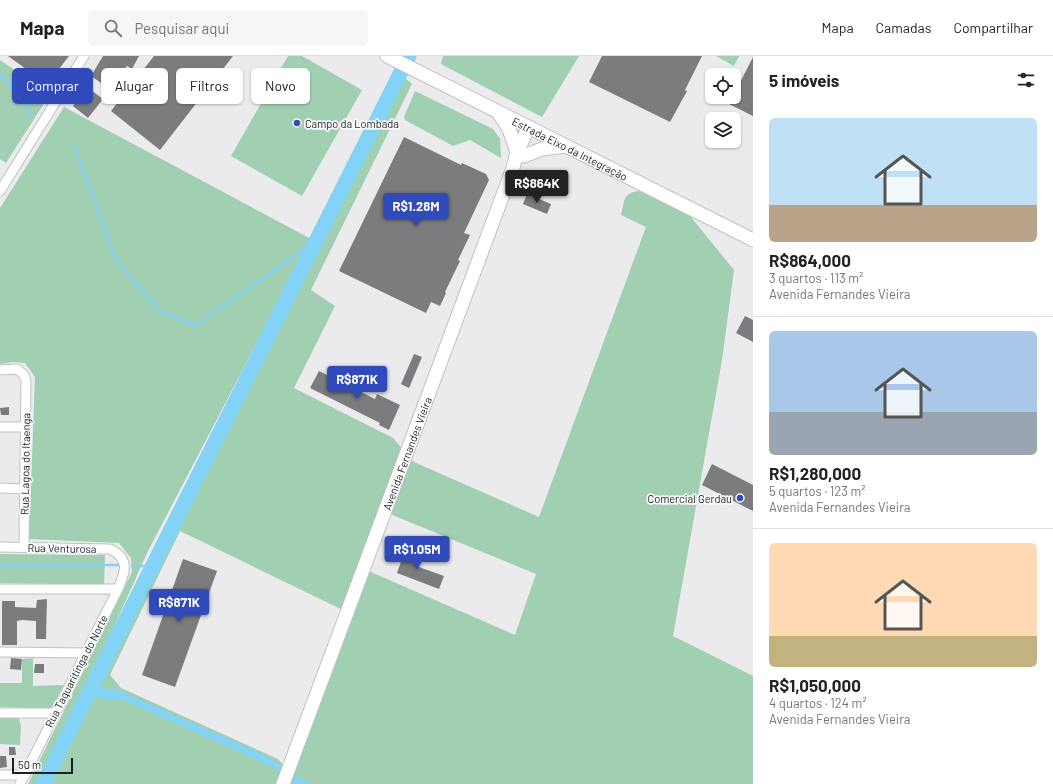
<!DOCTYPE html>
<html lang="pt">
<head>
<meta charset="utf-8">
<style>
  body { margin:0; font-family:Barlow,sans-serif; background:#f6f6f6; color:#222; height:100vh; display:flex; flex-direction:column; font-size:15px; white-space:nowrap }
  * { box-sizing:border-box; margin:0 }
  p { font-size:13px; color:#767676 }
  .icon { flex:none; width:22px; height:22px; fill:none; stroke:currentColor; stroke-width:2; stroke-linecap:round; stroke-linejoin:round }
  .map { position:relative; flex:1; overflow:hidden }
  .details { display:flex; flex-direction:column; background:#fff; width:300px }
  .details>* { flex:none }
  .guide { position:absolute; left:12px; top:12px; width:380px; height:36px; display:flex; gap:8px }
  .tools { position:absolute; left:705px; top:12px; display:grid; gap:8px }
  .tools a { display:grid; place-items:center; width:36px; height:36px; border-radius:6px; background:#fff; box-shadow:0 1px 3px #0004; font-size:20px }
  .scale { position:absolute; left:12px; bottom:10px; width:61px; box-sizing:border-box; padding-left:4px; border:2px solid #1f1f20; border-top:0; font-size:11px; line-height:14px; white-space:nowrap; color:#1f1f20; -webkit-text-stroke:3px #f8f9fb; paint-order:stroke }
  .price { position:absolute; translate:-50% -34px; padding:0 9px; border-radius:4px; background:#304abb; color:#fff; font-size:13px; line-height:26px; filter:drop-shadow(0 1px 2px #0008) }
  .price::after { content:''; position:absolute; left:50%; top:24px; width:12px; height:9px; margin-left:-6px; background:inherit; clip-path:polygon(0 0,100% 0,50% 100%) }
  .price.current { background:#222; color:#fff }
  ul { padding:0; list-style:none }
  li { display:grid; align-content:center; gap:8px; height:212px; padding:0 16px }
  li+li { border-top:1px solid #e0e0e0 }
  li span { display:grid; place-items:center; height:124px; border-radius:6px; color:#555 }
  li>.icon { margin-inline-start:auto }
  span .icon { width:72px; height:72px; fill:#fffc; stroke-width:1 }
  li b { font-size:17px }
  h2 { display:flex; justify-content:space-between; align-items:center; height:48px; padding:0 16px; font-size:17px }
  .pill { padding:0 14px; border-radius:6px; background:#fff; box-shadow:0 1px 3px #0004; font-size:14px; line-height:36px }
  .pill.current { background:#304abb; color:#fff }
  header { display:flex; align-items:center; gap:24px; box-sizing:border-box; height:56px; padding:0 20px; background:#fff; border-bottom:1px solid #e0e0e0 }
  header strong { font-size:19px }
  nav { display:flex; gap:22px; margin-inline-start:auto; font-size:14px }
  .search { width:280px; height:36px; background:#f6f6f6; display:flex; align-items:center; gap:10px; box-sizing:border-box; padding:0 14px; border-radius:6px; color:#767676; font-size:15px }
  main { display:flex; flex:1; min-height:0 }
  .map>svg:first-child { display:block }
  .green { fill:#a0cfb2; fill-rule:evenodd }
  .water { fill:#82d3f7 }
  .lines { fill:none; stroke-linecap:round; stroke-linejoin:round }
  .stream { stroke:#82d3f7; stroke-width:2.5 }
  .river { stroke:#82d3f7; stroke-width:15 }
  .building { fill:#7b7c7d }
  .street-casing { stroke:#c0c1c3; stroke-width:11 }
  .secondary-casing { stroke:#c0c1c3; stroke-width:15 }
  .street { stroke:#fff; stroke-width:9 }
  .secondary { stroke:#fff; stroke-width:13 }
  .poi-dot { fill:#304abb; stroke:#f8f9fb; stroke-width:1.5 }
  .labels { text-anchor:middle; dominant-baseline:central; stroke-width:3.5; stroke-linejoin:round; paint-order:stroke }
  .poi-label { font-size:11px; fill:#1f1f20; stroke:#f8f9fb; text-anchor:start }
  .street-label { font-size:11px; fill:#1f1f20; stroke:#f8f9fb }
</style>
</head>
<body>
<header>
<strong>Mapa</strong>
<div class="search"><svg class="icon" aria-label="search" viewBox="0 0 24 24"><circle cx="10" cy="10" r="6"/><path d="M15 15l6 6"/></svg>Pesquisar aqui</div>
<nav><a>Mapa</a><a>Camadas</a><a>Compartilhar</a></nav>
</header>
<main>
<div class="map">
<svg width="753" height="728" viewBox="0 0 753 728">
  <rect width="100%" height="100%" fill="#ebebed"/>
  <!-- green -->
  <g class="green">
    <polygon points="288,0 302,0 362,34 302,140 231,100"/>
    <polygon points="443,0 579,0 542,61 441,8"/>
    <polygon points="716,0 739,0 734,10"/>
    <polygon points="0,4 50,38 6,107 0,103"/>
    <path d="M 400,17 L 412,28 L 311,234 L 335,250 L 294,332 L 393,382 L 414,406 L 539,461 L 646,171 L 621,159 C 625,145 622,137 639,135 L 690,160 L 734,214 L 722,304 L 673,580 L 753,620 L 753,728 L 43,728 ZM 385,456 L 536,518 L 515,579 L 364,513 ZM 180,475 L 347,556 L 288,714 L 278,703 L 121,632 L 110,619 Z"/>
    <polygon points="415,35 493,73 500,83 501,102 470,84 453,90 405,64 404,61"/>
    <polygon points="64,51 311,183 148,495 84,637 38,728 28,728 132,516 131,502 119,487 29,483 35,321 25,307 13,306 0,308 0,152"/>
    <polygon points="0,498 105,499 104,529 0,527"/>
    <polygon points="33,602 33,630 64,629 51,653 0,651 0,627 22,627 22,603"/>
    <polygon points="0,661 19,662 21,670 20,689 0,688"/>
  </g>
  <!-- water -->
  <polygon class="water" points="91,631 118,634 266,700 310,728 297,728 273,711 124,644 87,641"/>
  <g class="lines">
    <!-- stream -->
    <g class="stream">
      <polyline points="0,19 5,23 31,58"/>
      <polyline points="74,89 115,202 159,254 195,270 317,184"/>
      <polyline points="0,509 121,509"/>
      <polyline points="132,510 152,510"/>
    </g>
    <!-- river -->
    <polyline class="river" points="43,728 409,0"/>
  </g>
  <!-- building -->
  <g class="building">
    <polygon points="8,0 69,0 49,26 35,16 33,18"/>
    <polygon points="103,0 139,0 132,13 127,10 111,34 91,20"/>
    <polygon points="154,0 233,0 160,94 111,55"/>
    <polygon points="602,0 702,0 685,34 687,35 670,66 589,26"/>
    <polygon points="753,1 753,60 729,48"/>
    <polygon points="87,31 103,43 88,62 73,50"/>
    <polygon points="404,81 461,109 462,107 486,118 489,124 464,177 470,179 458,204 460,205 445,236 446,237 440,250 431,246 426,257 339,215"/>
    <polygon points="527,138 551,148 547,158 523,148"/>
    <polygon points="745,260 753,264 753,286 736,277"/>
    <polygon points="414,298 422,301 409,332 401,328"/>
    <polygon points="319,315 375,343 377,338 400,349 389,374 379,369 380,367 310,332"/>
    <polygon points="9,351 9,359 1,359 0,352"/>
    <polygon points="712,408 753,429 753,455 702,429"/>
    <polygon points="394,492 422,503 419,511 444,520 439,533 397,517 402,503 392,499"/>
    <polygon points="183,503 217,515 175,631 142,619"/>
    <polygon points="47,543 46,583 36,583 36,565 22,564 17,565 17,589 2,589 2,545 15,545 15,551 36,552 37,544"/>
    <polygon points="11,602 22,603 21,614 10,613"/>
    <polygon points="35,608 44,608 44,617 34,617"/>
    <polygon points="9,691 15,691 16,699 9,699"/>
    <polygon points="0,700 6,700 7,711 0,712"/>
  </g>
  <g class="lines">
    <defs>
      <g id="street">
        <polyline points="0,135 84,0"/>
        <polyline points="0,314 17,313 24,319 26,325 24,491"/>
        <polyline points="0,371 25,371"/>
        <polyline points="0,432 24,433"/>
        <path d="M 0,491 L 110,493 C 131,503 125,517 118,533 L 20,728"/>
        <polyline points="0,533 118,533"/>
        <polyline points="0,596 86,597"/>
        <polyline points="0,657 54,657"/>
        <polyline points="0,719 25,719"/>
      </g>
      <g id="secondary">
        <path id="s1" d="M 387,0 L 753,184"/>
        <polyline points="498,56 509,73 517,96"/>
        <polyline points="524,100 542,93 565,90"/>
        <path id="s2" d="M 283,728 L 513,112 L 517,96 L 529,71"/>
      </g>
    </defs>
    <!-- street casing -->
    <use href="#street" class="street-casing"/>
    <!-- secondary casing -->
    <use href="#secondary" class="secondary-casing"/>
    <!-- street -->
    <use href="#street" class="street"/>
    <!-- secondary -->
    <use href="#secondary" class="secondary"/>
  </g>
  <!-- markers -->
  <g class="poi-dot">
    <circle cx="297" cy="67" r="4"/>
    <circle cx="740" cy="442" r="4"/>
  </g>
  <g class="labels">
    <!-- poi labels -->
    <g class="poi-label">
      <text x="305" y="67">Campo da Lombada</text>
      <text x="732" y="442" text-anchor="end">Comercial Gerdau</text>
    </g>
    <!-- street labels -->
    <g class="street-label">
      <text stroke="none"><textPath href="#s1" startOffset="205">Estrada Eixo da Integração</textPath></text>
      <text stroke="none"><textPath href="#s2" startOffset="353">Avenida Fernandes Vieira</textPath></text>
      <text transform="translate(25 408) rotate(-89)">Rua Lagoa do Itaenga</text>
      <text transform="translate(62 492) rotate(1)">Rua Venturosa</text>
      <text transform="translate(76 615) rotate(-63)">Rua Taquaritinga do Norte</text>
    </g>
  </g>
</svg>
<div class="tools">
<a><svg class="icon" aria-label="locate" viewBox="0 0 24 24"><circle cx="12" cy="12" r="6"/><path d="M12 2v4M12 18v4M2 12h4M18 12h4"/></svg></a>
<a><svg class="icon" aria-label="layers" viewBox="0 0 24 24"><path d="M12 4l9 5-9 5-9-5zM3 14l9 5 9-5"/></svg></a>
</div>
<div class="scale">50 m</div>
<b class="price current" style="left:537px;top:148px">R$864K</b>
<b class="price" style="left:416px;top:171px">R$1.28M</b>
<b class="price" style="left:357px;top:344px">R$871K</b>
<b class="price" style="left:417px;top:514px">R$1.05M</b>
<b class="price" style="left:179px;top:567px">R$871K</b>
<div class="guide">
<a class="pill current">Comprar</a>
<a class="pill">Alugar</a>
<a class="pill">Filtros</a>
<a class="pill">Novo</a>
</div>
</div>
<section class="details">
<h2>5 imóveis<svg class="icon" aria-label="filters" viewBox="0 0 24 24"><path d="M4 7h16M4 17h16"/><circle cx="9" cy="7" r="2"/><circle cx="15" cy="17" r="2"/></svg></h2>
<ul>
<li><span style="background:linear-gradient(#bfe0f5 70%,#b9a48a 0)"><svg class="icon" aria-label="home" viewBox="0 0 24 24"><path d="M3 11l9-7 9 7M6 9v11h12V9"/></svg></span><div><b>R$864,000</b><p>3 quartos · 113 m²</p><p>Avenida Fernandes Vieira</p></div></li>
<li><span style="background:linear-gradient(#a9c7e8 65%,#9aa5b1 0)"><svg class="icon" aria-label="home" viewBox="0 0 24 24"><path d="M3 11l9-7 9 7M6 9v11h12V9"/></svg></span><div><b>R$1,280,000</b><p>5 quartos · 123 m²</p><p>Avenida Fernandes Vieira</p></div></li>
<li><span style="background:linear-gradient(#ffd9b3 75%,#c2b280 0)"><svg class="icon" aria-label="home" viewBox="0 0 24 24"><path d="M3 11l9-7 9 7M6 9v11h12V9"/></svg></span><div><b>R$1,050,000</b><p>4 quartos · 124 m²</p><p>Avenida Fernandes Vieira</p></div></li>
</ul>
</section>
</main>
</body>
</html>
